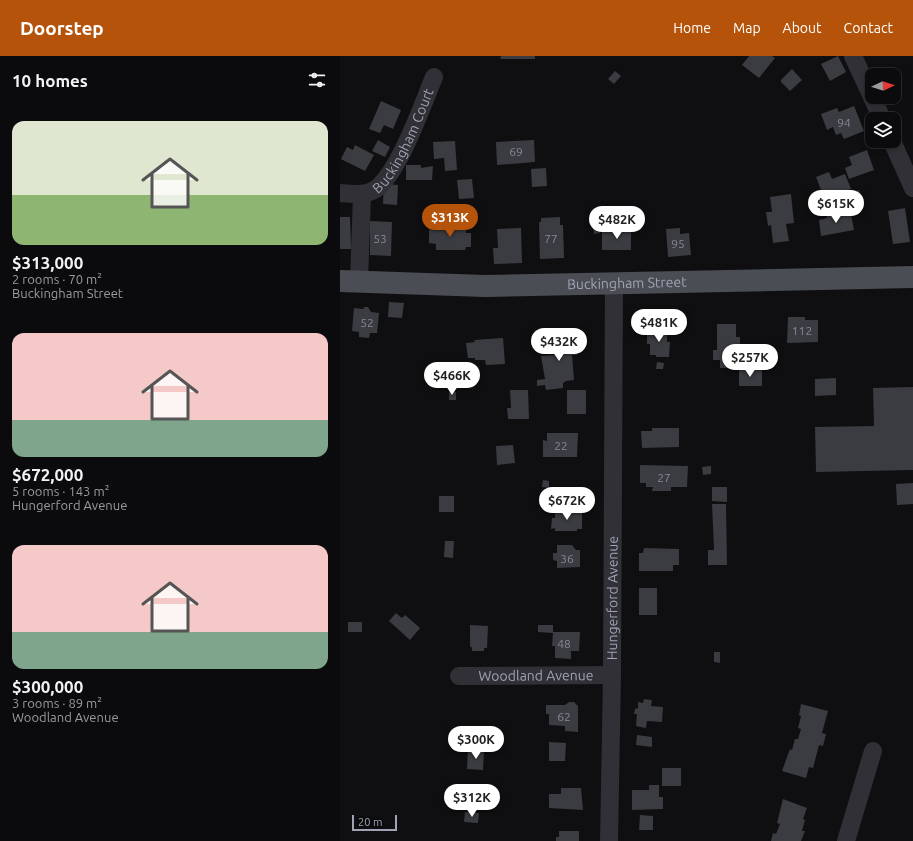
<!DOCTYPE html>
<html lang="en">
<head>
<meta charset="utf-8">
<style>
  body { margin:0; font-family:Ubuntu,sans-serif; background:#19191b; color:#f1f3f6; height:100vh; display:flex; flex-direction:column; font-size:15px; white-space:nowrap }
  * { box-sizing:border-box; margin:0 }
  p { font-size:13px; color:#9a9b9d }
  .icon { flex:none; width:22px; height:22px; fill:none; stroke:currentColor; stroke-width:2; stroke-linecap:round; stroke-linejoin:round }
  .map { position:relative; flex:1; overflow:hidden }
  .sheet { display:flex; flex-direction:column; background:#0b0b0d; width:340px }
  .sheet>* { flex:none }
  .needle { width:26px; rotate:86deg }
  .tools { position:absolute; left:525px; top:12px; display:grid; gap:8px }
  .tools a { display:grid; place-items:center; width:36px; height:36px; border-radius:8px; background:#0b0b0d; box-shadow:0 2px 6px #0003,0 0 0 1px #2b2b2e; font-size:20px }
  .scale { position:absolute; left:12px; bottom:10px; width:45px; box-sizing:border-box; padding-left:4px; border:2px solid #9ea4b3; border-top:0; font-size:11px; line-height:14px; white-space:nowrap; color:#9ea4b3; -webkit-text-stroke:3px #0a0a0c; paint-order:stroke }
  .price { position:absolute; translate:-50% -34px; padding:0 9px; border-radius:14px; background:#fff; color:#222; font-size:13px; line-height:26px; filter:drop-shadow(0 1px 2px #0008) }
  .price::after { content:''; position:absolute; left:50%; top:24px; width:12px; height:9px; margin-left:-6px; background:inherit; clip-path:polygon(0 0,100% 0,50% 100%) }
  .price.active { background:#b45309; color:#fff }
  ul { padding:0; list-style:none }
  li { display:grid; align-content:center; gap:8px; height:212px; padding:0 12px }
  li span { display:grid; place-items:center; height:124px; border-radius:12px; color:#555 }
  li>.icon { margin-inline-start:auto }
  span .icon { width:72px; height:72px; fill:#fffc; stroke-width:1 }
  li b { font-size:17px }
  h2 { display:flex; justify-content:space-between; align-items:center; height:48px; padding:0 12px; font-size:17px }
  header { display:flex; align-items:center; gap:24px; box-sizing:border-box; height:56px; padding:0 20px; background:#b45309; color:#fff }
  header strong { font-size:19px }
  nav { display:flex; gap:22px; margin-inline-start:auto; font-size:14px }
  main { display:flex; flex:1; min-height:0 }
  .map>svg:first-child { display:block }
  .building { fill:#3b3c41 }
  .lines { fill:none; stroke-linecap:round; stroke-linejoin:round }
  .minor { stroke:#303036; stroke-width:18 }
  .major { stroke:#4b4d55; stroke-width:22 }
  .labels { text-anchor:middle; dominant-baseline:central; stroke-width:3; stroke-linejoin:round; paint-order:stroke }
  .number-label { font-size:12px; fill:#858a96 }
  .street-label { font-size:14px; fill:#9ea4b3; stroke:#0a0a0c }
</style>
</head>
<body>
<header>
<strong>Doorstep</strong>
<nav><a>Home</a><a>Map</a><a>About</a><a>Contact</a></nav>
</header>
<main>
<section class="sheet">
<h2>10 homes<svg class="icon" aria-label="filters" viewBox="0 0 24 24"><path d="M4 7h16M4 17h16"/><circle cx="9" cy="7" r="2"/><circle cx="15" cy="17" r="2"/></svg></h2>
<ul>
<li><span style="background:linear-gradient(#dfe7d0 60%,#8fb573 0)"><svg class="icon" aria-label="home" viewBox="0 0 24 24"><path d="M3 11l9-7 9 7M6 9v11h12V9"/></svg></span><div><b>$313,000</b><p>2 rooms · 70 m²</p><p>Buckingham Street</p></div></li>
<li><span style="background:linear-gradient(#f6c9c9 70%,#7fa58c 0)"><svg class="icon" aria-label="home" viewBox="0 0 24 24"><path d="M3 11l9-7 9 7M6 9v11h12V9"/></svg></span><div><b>$672,000</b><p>5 rooms · 143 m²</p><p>Hungerford Avenue</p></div></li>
<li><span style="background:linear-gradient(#f6c9c9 70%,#7fa58c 0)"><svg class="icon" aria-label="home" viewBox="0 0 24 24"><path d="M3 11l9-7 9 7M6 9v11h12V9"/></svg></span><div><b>$300,000</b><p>3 rooms · 89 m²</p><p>Woodland Avenue</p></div></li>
</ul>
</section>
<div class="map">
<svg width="573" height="785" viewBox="0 0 573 785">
  <rect width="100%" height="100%" fill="#0f0f11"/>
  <!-- building -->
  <g class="building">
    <polygon points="161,0 195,0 195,3 160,3"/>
    <polygon points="409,0 432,0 435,2 419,22 402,9"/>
    <polygon points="498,0 506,16 490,25 481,8"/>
    <polygon points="452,13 462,24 450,35 441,26 441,24"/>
    <polygon points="275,15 281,20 274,28 268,23"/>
    <polygon points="41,45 61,54 53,73 44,69 40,77 29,73"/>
    <polygon points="514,50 524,75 504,83 501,77 496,79 493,71 487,74 481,58 497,52 499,56"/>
    <polygon points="38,84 50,91 45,101 32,95"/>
    <polygon points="194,84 195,106 157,109 156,86"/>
    <polygon points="115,85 117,114 105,115 104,102 94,103 93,86"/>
    <polygon points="15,89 34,99 25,115 1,103 7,91 13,94"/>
    <polygon points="527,94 534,114 509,123 505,112 512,109 509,101"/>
    <polygon points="66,109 81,109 81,112 93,110 92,124 66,124"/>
    <polygon points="206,112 207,130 192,131 191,113"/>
    <polygon points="489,116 492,123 505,118 511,133 497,138 495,134 483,139 476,121"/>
    <polygon points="132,123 134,142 119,143 117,124"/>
    <polygon points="44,128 58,129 57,149 43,148"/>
    <polygon points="519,134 523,150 514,152 510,137"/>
    <polygon points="451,138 454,167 446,168 449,185 433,187 431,169 428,170 426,156 432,156 430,141"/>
    <polygon points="565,152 570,186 553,188 548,155"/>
    <polygon points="501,155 502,159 511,158 514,174 481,180 479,164 487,162 487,157"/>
    <polygon points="0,161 10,161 11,193 0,193"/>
    <polygon points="220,161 220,169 223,169 224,202 200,203 199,166 201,166 201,162"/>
    <polygon points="30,165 52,166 51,200 30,199"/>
    <polygon points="253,166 259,166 260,177 254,178"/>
    <polygon points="89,171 126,171 126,177 131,177 131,191 126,191 125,194 96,194 96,188 89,187"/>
    <polygon points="181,172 182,207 154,208 153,192 158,192 157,173"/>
    <polygon points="340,172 340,178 349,177 351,199 328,201 326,173"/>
    <polygon points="291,174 291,194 262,194 262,175"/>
    <polygon points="49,246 64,247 62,262 48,261"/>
    <polygon points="24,251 28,251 31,256 39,257 37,277 30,277 29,282 19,281 19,276 12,275 14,252 24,253"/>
    <polygon points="448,261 465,261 465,264 478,264 478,286 447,287"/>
    <polygon points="377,268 396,268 396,281 400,281 400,305 393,305 393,312 380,312 380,304 373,304 373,294 377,294"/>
    <polygon points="307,274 327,274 327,286 330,286 329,301 316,301 316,299 310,299 310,288 307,288"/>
    <polygon points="231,275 232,288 236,287 237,299 232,299 234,324 226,325 223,327 223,332 206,334 205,329 197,330 197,324 205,323 201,300 214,299 212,277"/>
    <polygon points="163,282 165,308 146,309 145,304 135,304 135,302 128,302 126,287 135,286 134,284"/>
    <polygon points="317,306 324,307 323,313 316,313"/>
    <rect x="399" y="314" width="23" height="16"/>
    <polygon points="496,322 496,339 475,340 475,323"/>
    <polygon points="573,331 573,414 476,416 475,371 534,370 533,332"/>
    <polygon points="170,334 188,334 189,363 168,363 167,352 171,352"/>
    <rect x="227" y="334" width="19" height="24"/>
    <rect x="109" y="336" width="7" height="8"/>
    <polygon points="312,372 339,372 339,391 302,392 301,375 312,375"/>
    <polygon points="207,377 238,377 237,401 203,401 203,384 207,385"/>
    <polygon points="173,389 175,407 157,409 156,390"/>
    <polygon points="300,409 348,410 347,431 331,431 331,435 312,435 313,431 306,431 306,427 300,427"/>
    <polygon points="371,410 371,418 363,419 362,411"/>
    <polygon points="203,424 209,425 209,432 202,431"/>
    <polygon points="573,427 573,448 557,449 556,428"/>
    <polygon points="372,431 387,431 387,446 372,445"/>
    <rect x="99" y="440" width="15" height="16"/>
    <polygon points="372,448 386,448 387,509 368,509 368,494 374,494"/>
    <polygon points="215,454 238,454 238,456 242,456 242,473 237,473 237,475 215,475 215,472 211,473 212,462 215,462"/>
    <polygon points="105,485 114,485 113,502 104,501"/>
    <polygon points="217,489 232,489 236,494 240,494 240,511 217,512 217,505 213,504 213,497 217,497"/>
    <polygon points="304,492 339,493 339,509 333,509 333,515 299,515 299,497 303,497"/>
    <rect x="299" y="532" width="18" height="27"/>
    <polygon points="56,557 62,562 65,559 80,572 70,584 49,565"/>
    <rect x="8" y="566" width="14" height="10"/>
    <polygon points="130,569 148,570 147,592 144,592 144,595 132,595 132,592 130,590"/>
    <polygon points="198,569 213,569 213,576 240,576 239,595 231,595 231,603 215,602 215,590 212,590 213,577 198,576"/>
    <polygon points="374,596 380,596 380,607 374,606"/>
    <polygon points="304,643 312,644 311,650 323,651 322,666 307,665 306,672 296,670 297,658 294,658 295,653 298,652 298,646 303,647"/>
    <polygon points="229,646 234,646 238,650 238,676 225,675 225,670 209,669 209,658 206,658 206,649 225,649"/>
    <polygon points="461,648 488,655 482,677 486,678 483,690 479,689 473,712 469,711 466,722 442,715 450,693 452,694 455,683 458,683 461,673 458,672 461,660 459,659"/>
    <polygon points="297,679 312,681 312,691 296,689"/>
    <polygon points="209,686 226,687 225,705 209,705"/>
    <polygon points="128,694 144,695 143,714 127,713"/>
    <rect x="322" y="712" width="19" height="18"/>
    <polygon points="309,729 319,729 319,741 323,741 323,753 292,754 292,734 309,734"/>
    <polygon points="221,732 241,732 243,754 209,752 209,738 221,738"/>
    <polygon points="443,743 467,752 463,763 465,764 462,775 465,775 461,785 431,785 433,777 436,778 440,768 437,767"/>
    <polygon points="123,744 137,745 136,754 122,754"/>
    <polygon points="125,756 139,757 138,767 124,766"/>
    <polygon points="300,759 313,760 313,774 299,774"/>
    <polygon points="219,775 239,775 239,785 216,785 216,781 219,781"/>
  </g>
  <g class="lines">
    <!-- minor -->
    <g class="minor">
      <polyline points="513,0 532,41"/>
      <polyline points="532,41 542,63"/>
      <polyline points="552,85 573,132"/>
      <path id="s1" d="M 0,137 C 12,138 25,140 36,133 C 60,114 82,50 94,21"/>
      <polyline points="19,226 22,138"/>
      <path id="s2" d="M 119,620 L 272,619"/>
      <path id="s3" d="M 269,785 L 272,619 L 274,227"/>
      <polyline points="506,785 533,695"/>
    </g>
    <!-- major -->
    <path class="major" id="s4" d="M 0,225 L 145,230 L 573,221"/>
  </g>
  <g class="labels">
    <!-- number labels -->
    <g class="number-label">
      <text x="504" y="66">94</text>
      <text x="176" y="95">69</text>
      <text x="40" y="182">53</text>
      <text x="211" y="182">77</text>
      <text x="338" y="187">95</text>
      <text x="27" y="266">52</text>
      <text x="462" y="274">112</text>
      <text x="221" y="389">22</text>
      <text x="324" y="421">27</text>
      <text x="227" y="502">36</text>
      <text x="224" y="587">48</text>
      <text x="224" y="660">62</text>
    </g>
    <!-- street labels -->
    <g class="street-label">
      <text stroke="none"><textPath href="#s1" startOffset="93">Buckingham Court</textPath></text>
      <text stroke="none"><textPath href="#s4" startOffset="287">Buckingham Street</textPath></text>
      <text stroke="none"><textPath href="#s3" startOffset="243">Hungerford Avenue</textPath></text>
      <text stroke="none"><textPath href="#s2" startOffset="77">Woodland Avenue</textPath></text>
    </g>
  </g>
</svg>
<div class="tools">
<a><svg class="needle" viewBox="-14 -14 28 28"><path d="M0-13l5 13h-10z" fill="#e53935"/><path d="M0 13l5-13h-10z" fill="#9a9b9d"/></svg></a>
<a><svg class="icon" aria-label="layers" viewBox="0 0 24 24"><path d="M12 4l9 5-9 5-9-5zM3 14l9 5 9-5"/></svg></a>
</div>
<div class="scale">20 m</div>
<b class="price" style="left:496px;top:168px">$615K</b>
<b class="price active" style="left:110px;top:182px">$313K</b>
<b class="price" style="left:277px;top:184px">$482K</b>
<b class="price" style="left:319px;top:287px">$481K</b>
<b class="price" style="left:219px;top:306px">$432K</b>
<b class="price" style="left:410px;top:322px">$257K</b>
<b class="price" style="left:112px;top:340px">$466K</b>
<b class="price" style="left:227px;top:465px">$672K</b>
<b class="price" style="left:136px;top:704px">$300K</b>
<b class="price" style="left:132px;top:762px">$312K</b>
</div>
</main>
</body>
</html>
